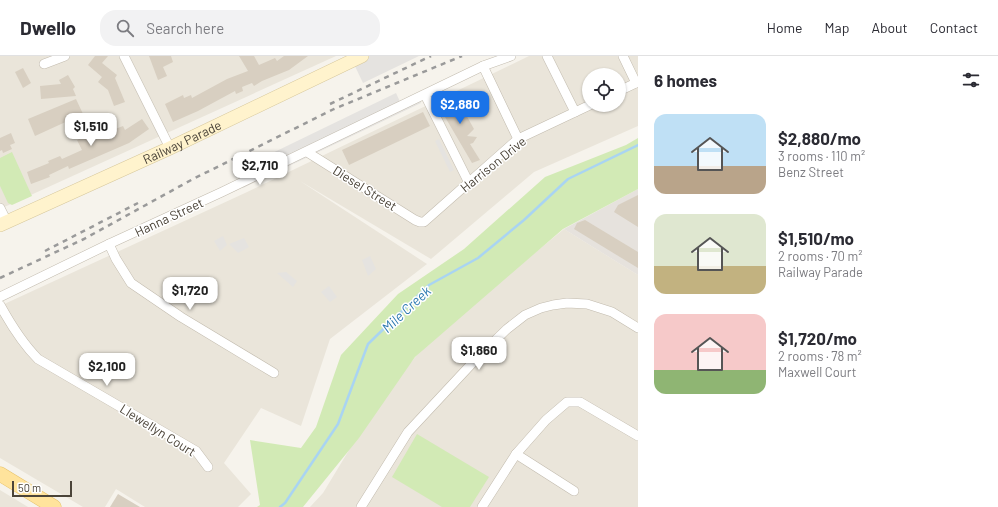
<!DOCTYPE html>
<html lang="en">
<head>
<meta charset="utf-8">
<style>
  body { margin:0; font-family:Barlow,sans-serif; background:#f2f2f3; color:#2b2b33; height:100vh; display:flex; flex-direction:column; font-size:15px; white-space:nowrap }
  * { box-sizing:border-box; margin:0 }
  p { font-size:13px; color:#7c7c81 }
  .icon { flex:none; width:22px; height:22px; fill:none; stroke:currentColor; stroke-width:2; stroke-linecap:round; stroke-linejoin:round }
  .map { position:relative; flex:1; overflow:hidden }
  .drawer { display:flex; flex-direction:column; background:#fff; width:360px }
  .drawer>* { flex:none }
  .fabs { position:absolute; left:582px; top:12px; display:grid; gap:8px }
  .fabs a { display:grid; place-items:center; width:44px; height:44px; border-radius:50%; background:#fff; box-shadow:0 1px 3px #0004; font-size:20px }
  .scale { position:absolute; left:12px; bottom:10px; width:60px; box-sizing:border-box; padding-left:4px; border:2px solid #4b4439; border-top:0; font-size:11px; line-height:14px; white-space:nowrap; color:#4b4439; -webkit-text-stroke:3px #fff; paint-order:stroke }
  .price { position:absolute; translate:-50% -34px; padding:0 9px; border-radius:8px; background:#fff; color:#222; font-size:13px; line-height:26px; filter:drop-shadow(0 1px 2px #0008) }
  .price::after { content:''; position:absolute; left:50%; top:24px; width:12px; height:9px; margin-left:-6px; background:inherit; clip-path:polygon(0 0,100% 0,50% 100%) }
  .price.selected { background:#1a73e8; color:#fff }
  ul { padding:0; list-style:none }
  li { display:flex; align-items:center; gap:12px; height:100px; padding:0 16px }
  li span { display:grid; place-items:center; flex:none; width:112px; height:80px; border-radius:12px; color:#555 }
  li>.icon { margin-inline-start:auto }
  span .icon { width:48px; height:48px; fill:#fffc; stroke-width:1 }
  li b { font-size:17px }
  h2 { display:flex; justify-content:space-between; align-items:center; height:48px; padding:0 16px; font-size:17px }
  header { display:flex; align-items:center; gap:24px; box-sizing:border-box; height:56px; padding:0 20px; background:#fff; border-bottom:1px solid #e1e1e2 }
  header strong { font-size:19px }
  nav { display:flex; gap:22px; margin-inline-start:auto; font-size:14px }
  .search { width:280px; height:36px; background:#f2f2f3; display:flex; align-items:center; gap:10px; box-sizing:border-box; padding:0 14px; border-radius:16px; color:#7c7c81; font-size:15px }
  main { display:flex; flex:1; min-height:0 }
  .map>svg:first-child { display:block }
  .residential { fill:#eae5da; fill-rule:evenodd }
  .industrial { fill:#e6e2dd }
  .green { fill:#d2eab5 }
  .parking { fill:#e5e3e0 }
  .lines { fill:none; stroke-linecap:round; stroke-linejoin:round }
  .stream { stroke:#a9d4f2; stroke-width:2.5 }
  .building { fill:#d8cfc1 }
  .minor-casing { stroke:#c2bbae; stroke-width:10 }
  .secondary-casing { stroke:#d6c79b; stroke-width:14 }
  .primary-casing { stroke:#e6c16a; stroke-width:15 }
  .minor { stroke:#fff; stroke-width:9 }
  .secondary { stroke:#fff3cd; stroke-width:13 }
  .primary { stroke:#ffe39c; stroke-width:14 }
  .rail { stroke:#9a9a9a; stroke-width:2.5; stroke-dasharray:5 5; stroke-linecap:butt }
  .labels { text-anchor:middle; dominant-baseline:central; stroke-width:3; stroke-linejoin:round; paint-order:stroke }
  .street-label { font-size:13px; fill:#4b4439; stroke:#fff }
  .water-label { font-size:14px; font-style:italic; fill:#2e7ab2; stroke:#fff }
</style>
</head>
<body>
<header>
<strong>Dwello</strong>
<div class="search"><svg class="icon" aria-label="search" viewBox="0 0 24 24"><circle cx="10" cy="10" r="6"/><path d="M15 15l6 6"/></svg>Search here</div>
<nav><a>Home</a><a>Map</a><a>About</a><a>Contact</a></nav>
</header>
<main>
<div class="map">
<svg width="638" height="451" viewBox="0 0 638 451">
  <rect width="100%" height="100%" fill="#f6f3ec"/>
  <!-- residential -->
  <g class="residential">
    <polygon points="0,0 336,0 0,153"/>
    <path d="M 529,0 L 638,0 L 638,70 L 534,116 L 431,203 L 300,125 L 427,208 L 330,283 L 301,370 L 261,352 L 224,407 L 251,438 L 238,451 L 145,451 L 116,433 L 105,451 L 83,451 L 0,402 L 0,250 L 245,137 ZM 589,19 L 619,19 L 619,49 L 589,49 Z"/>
    <polygon points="564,173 638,219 638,451 310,451 323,437 380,343 423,292 436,278"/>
    <polygon points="0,434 28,451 0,451"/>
  </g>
  <!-- industrial -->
  <polygon class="industrial" points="638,133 638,219 564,173"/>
  <!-- green -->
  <g class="green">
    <polygon points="638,82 638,133 563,173 415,301 359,382 303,451 257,451 260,449 250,384 301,392 316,371 341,299 398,238 464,193 545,121 626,89"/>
    <polygon points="12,96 32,140 12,149 8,147 0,130 0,102"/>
    <polygon points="417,378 489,421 470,451 442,451 392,421"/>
  </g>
  <!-- parking -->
  <g class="parking">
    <polygon points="367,0 419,0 363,27 353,6"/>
    <polygon points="396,37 402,50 419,42 421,47 243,132 240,128 263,117 258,104"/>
    <polygon points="439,83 454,114 450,116 435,85"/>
    <polygon points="223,180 227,189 220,195 214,185"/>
    <polygon points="244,182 249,191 238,197 229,188"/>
    <polygon points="370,200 376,213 368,220 362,204"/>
    <polygon points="286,216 297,225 293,231 277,217"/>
    <polygon points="329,230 337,241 330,246 321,236"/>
  </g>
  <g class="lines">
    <!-- stream -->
    <polyline class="stream" points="280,451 285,447 338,368 368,288 429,229 478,202 524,164 568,123 638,89"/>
  </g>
  <!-- building -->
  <g class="building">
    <polygon points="95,0 108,0 102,7 117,19 115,22 125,46 114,50 108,34 98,26 102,21 88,9"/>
    <polygon points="149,0 171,0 173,6 163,11 167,20 158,24"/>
    <polygon points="239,0 254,0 259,9 275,2 277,5 284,0 308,0 289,14 262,25 254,30 252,27 242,31 243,35 236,38 235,35 198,55 173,66 165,48 183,39 184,42 191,39 192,42 227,23 248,15"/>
    <polygon points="23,12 31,27 23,32 15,16"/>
    <polygon points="68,19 75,31 73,33 76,40 41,43 40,30 61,28 59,24"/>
    <polygon points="459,38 465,57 474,73 467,80 477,81 473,87 470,88 480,104 472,107 438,49 451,41 453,44"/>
    <polygon points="76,43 83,58 35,80 28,63"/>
    <polygon points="423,56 430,70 349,109 342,94"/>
    <polygon points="102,58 110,75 123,70 125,74 142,63 149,73 129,87 69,113 68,110 49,119 50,121 31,128 27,116 49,107 48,105 60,100 62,103 82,94 77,84 92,77 87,66"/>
    <polygon points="11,77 15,87 10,89 12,93 3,97 2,94 0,95 0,82"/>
    <polygon points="638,139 638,171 614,156 618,149"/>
    <polygon points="585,164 638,196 638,212 574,173 577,167"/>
    <polygon points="118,438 140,451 110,451"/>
  </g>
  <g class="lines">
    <defs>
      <g id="minor">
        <polyline points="124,0 170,92"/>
        <polyline points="547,0 575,56"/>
        <polyline points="623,0 636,27"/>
        <polyline points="44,8 65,0"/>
        <polyline points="483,10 518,83"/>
        <polyline points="619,35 638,26"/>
        <polyline points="425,39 469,127"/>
        <polyline points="307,96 415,164 420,166 424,166 518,83 590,49"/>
        <polyline points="0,152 7,166"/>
        <polyline points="109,188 116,203 131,227 181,261 274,317"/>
        <polyline points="0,241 109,188 222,136 483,10 511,0"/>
        <path d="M 0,249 C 11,269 22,287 38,303 L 196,395 L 208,411"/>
        <polyline points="516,398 574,435"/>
        <polyline points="361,451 408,376 477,302 507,273 525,259 541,252 553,249 567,247 587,248 612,256 638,272"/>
        <polyline points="482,451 516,398 546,364 567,346 580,346 638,380"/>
      </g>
      <g id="secondary">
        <path id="s1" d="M 0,169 L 170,92 L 362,0"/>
      </g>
      <polyline id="primary" points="0,418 54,451"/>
    </defs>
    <!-- minor casing -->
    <use href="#minor" class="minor-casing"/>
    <!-- secondary casing -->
    <use href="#secondary" class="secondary-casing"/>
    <!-- primary casing -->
    <use href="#primary" class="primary-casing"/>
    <!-- minor -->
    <use href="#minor" class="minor"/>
    <!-- secondary -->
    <use href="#secondary" class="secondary"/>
    <!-- primary -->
    <use href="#primary" class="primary"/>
    <!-- rail -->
    <g class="rail">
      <polyline points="330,48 431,0"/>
      <polyline points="45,195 138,147"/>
      <polyline points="0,222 84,183 193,123 334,53 462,0"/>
    </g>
  </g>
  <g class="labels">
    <!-- street labels -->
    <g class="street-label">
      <text stroke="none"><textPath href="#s1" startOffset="200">Railway Parade</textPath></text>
      <text transform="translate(493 108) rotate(-39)">Harrison Drive</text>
      <text transform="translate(365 132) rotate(32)">Diesel Street</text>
      <text transform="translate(169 161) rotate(-25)">Hanna Street</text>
      <text transform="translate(158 374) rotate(32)">Llewellyn Court</text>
    </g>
    <!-- water labels -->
    <g class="water-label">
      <text transform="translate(406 253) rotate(-43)">Mile Creek</text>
    </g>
  </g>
</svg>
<div class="fabs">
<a><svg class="icon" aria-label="locate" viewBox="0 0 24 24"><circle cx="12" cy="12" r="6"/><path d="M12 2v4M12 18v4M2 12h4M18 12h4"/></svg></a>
</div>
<div class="scale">50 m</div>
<b class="price selected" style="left:460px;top:69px">$2,880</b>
<b class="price" style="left:91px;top:91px">$1,510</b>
<b class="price" style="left:260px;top:130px">$2,710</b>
<b class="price" style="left:190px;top:255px">$1,720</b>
<b class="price" style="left:479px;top:315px">$1,860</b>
<b class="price" style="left:107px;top:331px">$2,100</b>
</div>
<section class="drawer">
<h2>6 homes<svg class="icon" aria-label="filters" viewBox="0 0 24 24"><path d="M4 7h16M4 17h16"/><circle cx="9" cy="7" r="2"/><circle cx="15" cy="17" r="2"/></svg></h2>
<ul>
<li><span style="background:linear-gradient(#bfe0f5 65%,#b9a48a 0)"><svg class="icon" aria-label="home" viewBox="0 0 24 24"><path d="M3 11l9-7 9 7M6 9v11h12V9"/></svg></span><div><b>$2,880/mo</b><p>3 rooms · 110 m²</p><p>Benz Street</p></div></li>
<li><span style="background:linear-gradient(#dfe7d0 65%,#c2b280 0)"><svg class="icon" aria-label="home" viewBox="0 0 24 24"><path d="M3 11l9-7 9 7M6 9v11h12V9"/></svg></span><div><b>$1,510/mo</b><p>2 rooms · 70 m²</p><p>Railway Parade</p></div></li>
<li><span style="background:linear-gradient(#f6c9c9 70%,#8fb573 0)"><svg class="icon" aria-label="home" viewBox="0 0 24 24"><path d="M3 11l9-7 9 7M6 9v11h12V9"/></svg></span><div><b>$1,720/mo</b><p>2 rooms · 78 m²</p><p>Maxwell Court</p></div></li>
</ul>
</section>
</main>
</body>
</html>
